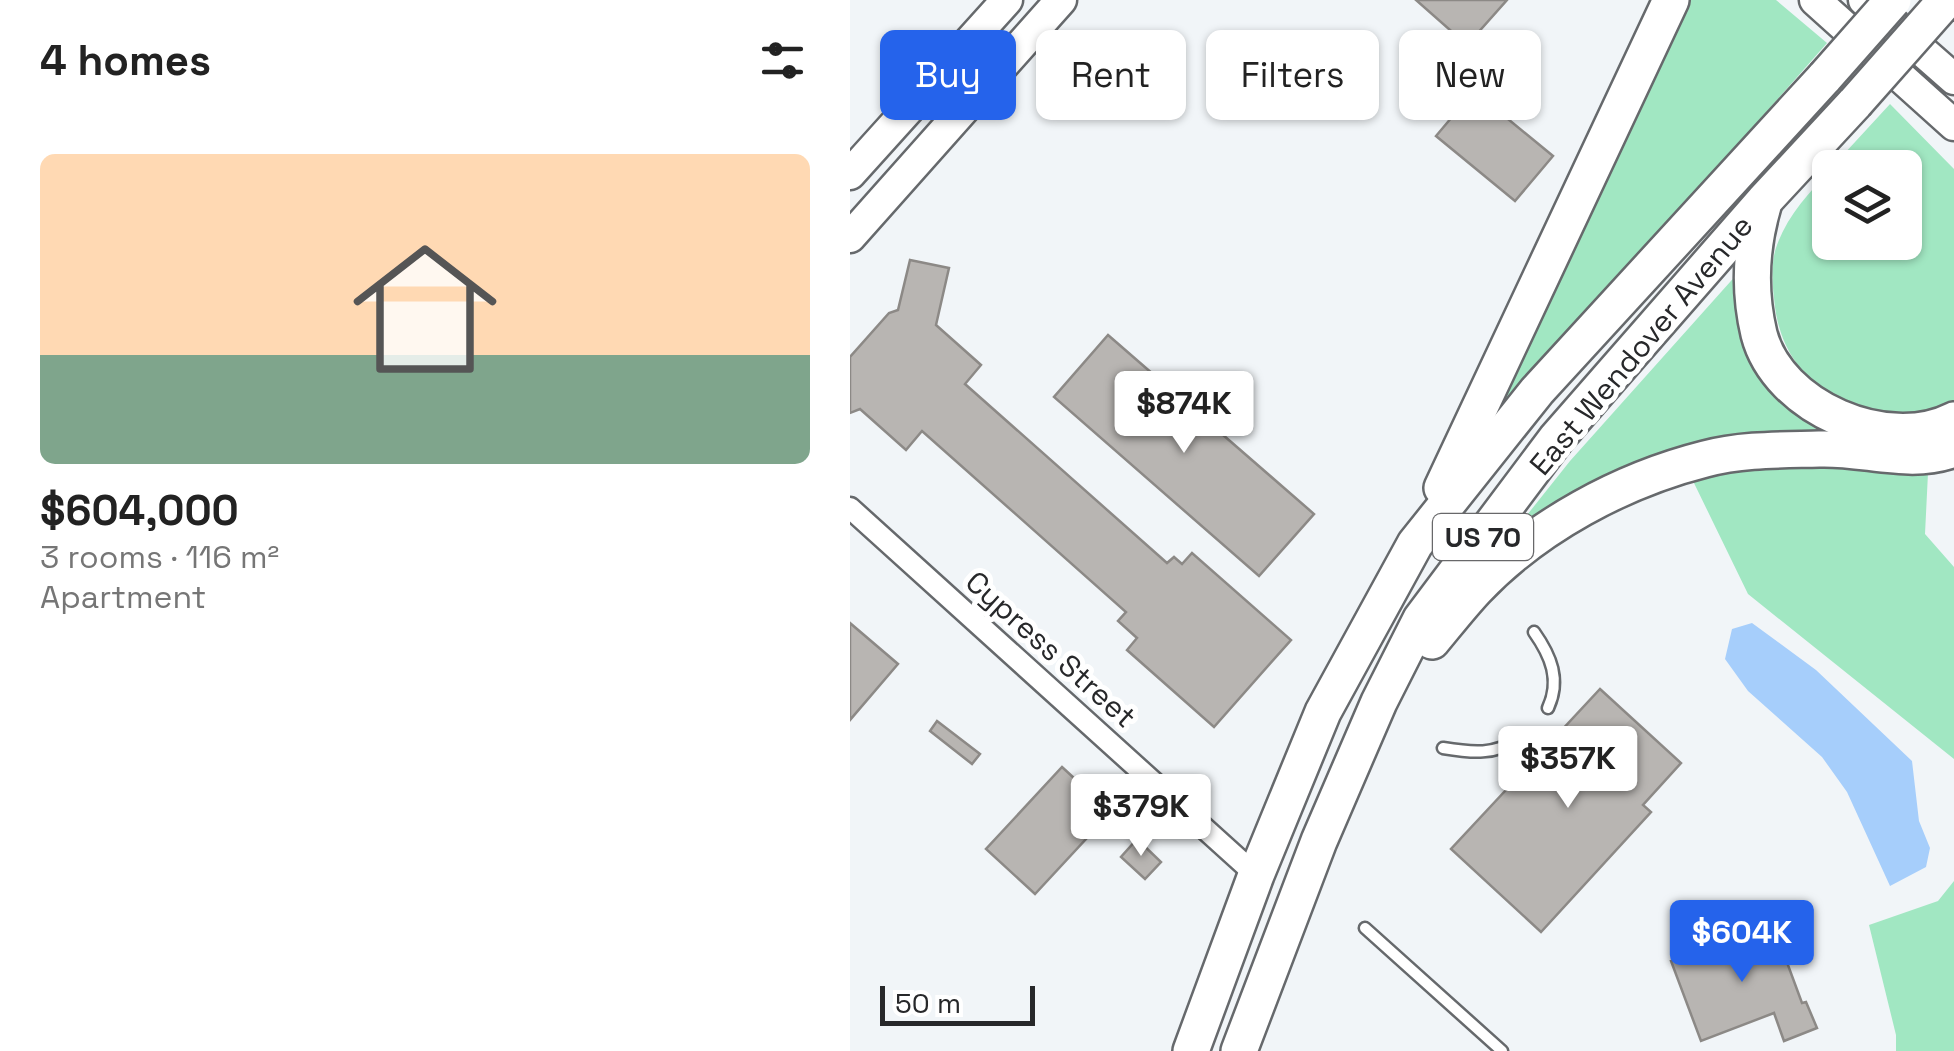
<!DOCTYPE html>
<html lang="en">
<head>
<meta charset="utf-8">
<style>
  body { margin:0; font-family:"Space Grotesk",sans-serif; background:#f6f6f6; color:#222; height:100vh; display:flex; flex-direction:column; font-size:38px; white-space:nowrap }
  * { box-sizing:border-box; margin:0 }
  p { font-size:32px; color:#767676 }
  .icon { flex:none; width:55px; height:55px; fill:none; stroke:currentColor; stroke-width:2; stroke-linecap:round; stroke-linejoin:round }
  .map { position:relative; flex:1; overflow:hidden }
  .panel { display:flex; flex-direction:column; background:#fff; width:850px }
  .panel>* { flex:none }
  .hud { position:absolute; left:30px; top:30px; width:922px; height:90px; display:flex; gap:20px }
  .fabs { position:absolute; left:962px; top:150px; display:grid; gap:20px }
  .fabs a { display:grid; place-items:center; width:110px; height:110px; border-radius:15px; background:#fff; box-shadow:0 2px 8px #0004; font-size:50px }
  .scale { position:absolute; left:30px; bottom:25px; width:155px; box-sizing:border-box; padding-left:10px; border:5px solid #27282a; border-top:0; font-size:28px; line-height:35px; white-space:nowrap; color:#27282a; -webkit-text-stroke:8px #fff; paint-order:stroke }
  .price { position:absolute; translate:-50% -85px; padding:0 22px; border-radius:10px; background:#fff; color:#222; font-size:32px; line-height:65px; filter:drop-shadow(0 2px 5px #0008) }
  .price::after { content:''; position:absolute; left:50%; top:60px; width:30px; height:22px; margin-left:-15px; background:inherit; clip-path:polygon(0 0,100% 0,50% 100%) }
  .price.current { background:#2563eb; color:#fff }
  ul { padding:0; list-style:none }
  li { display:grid; align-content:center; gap:20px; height:530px; padding:0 40px }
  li+li { border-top:2px solid #e0e0e0 }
  li span { display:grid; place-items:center; height:310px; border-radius:15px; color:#555 }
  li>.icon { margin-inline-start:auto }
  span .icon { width:180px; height:180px; fill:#fffc; stroke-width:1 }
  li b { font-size:42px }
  h2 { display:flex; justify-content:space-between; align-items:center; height:120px; padding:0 40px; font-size:42px }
  .pill { padding:0 35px; border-radius:15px; background:#fff; box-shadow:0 2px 8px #0004; font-size:35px; line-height:90px }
  .pill.current { background:#2563eb; color:#fff }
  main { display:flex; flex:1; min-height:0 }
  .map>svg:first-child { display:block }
  .green { fill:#a1e7c2 }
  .water { fill:#a6cefb }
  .building { fill:#b8b5b2; stroke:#8c8986; stroke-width:2.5 }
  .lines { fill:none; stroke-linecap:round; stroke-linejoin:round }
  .service-casing { stroke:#66696c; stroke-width:15 }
  .minor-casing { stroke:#66696c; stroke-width:25 }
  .secondary-casing { stroke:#66696c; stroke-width:35 }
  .trunk-casing { stroke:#66696c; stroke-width:40 }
  .service { stroke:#fff; stroke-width:10 }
  .minor { stroke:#fff; stroke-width:20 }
  .secondary { stroke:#fff; stroke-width:30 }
  .trunk { stroke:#fff; stroke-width:35 }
  .trunk-bridge-casing { stroke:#66696c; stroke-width:40; stroke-linecap:butt }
  .trunk-bridge { stroke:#fff; stroke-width:35 }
  .labels { text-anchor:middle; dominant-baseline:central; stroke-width:10; stroke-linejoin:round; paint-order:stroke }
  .shield { fill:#fff; stroke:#68686a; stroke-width:2.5 }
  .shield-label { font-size:28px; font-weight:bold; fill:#27282a }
  .street-label { font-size:30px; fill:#27282a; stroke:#fff }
</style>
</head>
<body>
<main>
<section class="panel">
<h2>4 homes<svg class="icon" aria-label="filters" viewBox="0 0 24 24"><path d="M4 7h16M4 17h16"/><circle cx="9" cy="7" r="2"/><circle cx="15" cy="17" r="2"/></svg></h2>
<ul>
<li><span style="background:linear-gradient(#ffd9b3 65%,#7fa58c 0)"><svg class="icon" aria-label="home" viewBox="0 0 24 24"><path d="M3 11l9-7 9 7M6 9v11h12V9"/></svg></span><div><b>$604,000</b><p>3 rooms · 116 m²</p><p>Apartment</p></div></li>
</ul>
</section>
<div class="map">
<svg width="1104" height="1051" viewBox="0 0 1104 1051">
  <rect width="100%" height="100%" fill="#f1f5f8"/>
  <!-- green -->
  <g class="green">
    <polygon points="840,0 926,0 977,43 629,439"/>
    <path d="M 1040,104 L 1104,169 L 1104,410 C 1090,414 1073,421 1059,420 C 987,412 930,375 924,298 C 922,282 921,260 927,245 C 938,215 959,193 980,170 L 980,242 L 1055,242 L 1055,168 L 982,167 Z"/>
    <polygon points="897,263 901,331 995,433 950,436 646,554 720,461"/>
    <polygon points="994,462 1045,474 1078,473 1075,534 1104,567 1104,759 898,594 843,481 888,468"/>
    <polygon points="1104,881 1104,1051 1046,1051 1046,1035 1019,925 1088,901"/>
  </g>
  <!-- water -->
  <polygon class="water" points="902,623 966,670 1062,761 1069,821 1080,848 1076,867 1040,886 997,792 972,757 898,691 875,659 882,629"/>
  <!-- building -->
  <g class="building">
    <polygon points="566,0 657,0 617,45"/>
    <polygon points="624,91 703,156 665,201 586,136"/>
    <polygon points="60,260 99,268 86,325 131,365 115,384 317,563 324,557 332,564 342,553 441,640 364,727 277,650 287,638 268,621 276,612 72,431 56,450 10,409 0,413 0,357 39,313 48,310"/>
    <polygon points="258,335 464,514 409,576 204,397"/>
    <polygon points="0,623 48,664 0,720"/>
    <polygon points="750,689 831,763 793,805 801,812 691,932 601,849"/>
    <polygon points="87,721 130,754 122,764 80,731"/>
    <polygon points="212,767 261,812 185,894 136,849"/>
    <polygon points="287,839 311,862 295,879 271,857"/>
    <polygon points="922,922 952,1003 956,1002 967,1028 934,1041 924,1013 851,1041 821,961"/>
  </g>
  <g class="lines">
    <defs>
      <g id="service">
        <path d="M 684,632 C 701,656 711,680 698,708"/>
        <path d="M 593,748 C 623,753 644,755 670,739"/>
        <polyline points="515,928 652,1051"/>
      </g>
      <polyline id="minor" points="0,508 406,875"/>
      <g id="secondary">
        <polyline points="965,0 1104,125"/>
        <polyline points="1014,0 1104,79"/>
        <polyline points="0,174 157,0"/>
        <polyline points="0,237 211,0"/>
      </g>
      <g id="trunk">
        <path d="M 913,206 C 901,247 899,292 909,334 C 928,408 1037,454 1104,420"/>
        <polyline points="592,488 821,0"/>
        <path d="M 582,641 C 597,623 611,605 626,589 C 686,526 772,480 855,459 C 892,449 932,450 969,449 C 1014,447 1061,466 1104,449"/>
        <polyline points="341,1051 406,875 473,712 565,544 687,391 975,77"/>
        <polyline points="389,1051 469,841 529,702 571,619 706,439 914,201 1005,103"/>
      </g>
    </defs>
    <!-- service casing -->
    <use href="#service" class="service-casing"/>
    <!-- minor casing -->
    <use href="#minor" class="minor-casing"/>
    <!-- secondary casing -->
    <use href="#secondary" class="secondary-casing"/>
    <!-- trunk casing -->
    <use href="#trunk" class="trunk-casing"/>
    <!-- service -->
    <use href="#service" class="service"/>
    <!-- minor -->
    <use href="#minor" class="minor"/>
    <!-- secondary -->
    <use href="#secondary" class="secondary"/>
    <!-- trunk -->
    <use href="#trunk" class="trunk"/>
    <defs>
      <g id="trunk-bridge">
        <polyline points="975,77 1043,0"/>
        <polyline points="1005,103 1096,0"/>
      </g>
    </defs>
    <!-- trunk-bridge casing -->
    <use href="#trunk-bridge" class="trunk-bridge-casing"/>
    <!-- trunk-bridge -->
    <use href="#trunk-bridge" class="trunk-bridge"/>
  </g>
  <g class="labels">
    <!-- shield labels -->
    <rect class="shield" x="583" y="514" width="100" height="46" rx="8"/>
    <g class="shield-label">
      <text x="633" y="537">US 70</text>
    </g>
    <!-- street labels -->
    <g class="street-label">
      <text transform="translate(791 345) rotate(-50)">East Wendover Avenue</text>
      <text transform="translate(201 649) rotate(42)">Cypress Street</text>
    </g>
  </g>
</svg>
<div class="fabs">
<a><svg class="icon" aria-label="layers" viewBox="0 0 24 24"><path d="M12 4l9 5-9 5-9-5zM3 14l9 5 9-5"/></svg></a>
</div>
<div class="scale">50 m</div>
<b class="price" style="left:334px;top:456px">$874K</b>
<b class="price" style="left:718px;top:811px">$357K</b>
<b class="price" style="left:291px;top:859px">$379K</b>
<b class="price current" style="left:892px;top:985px">$604K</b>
<div class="hud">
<a class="pill current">Buy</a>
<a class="pill">Rent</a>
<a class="pill">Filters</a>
<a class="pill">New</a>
</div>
</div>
</main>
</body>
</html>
